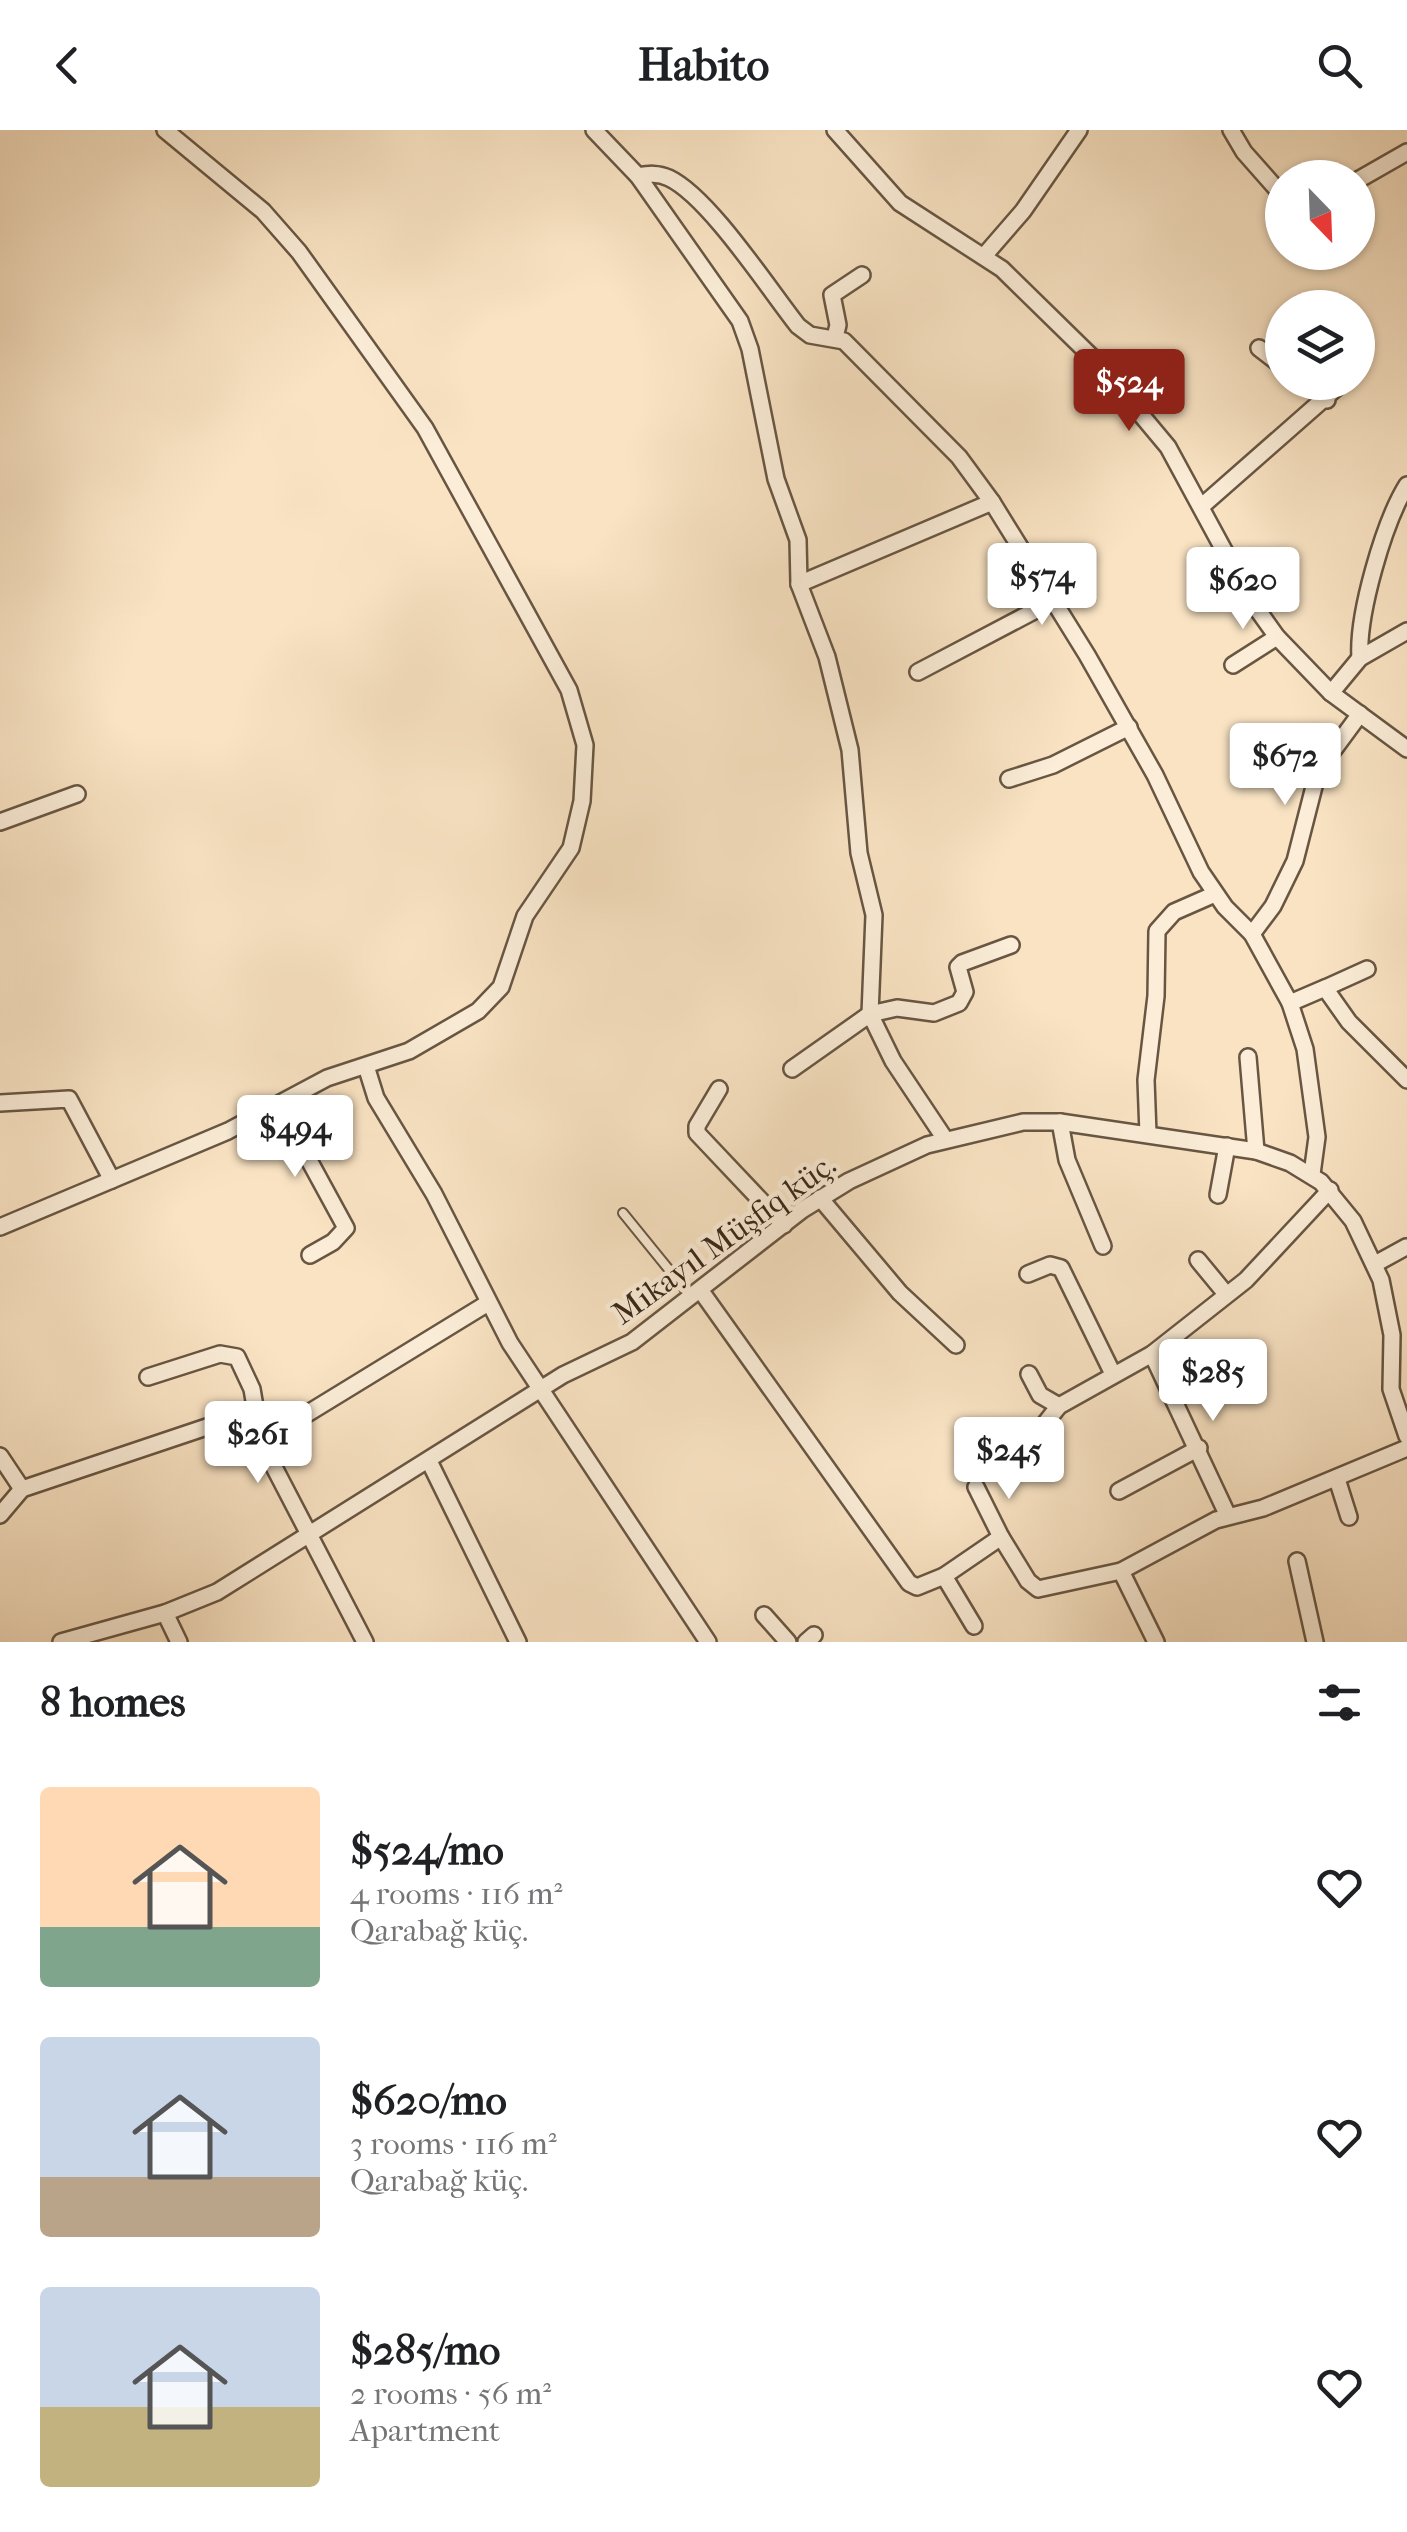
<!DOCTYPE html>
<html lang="en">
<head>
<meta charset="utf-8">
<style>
  body { margin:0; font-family:"IM FELL French Canon",serif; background:#f6f6f6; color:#202124; height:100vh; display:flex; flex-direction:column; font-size:38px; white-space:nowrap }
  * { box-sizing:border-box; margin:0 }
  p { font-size:32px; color:#757577 }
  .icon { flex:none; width:55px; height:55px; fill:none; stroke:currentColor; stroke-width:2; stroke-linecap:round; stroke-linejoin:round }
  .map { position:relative; height:1512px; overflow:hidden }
  .panel { display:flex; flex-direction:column; background:#fff; flex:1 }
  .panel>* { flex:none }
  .needle { width:65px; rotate:157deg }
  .fabs { position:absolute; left:1265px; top:30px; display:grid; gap:20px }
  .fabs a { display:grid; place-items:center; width:110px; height:110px; border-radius:50%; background:#fff; box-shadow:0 2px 8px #0004; font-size:50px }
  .price { position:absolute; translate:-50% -85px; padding:0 22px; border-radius:10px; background:#fff; color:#222; font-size:32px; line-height:65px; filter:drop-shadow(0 2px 5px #0008) }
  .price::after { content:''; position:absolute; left:50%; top:60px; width:30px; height:22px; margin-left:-15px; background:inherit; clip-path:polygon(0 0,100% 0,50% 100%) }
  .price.current { background:#8f2418; color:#fff }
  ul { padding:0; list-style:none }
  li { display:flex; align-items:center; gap:30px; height:250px; padding:0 40px }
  li span { display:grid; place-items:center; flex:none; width:280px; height:200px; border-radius:10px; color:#555 }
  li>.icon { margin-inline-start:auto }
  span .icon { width:120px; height:120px; fill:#fffc; stroke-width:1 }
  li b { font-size:42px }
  h2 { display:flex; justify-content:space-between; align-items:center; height:120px; padding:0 40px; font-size:42px }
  header { display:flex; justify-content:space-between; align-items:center; height:130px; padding:0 40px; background:#fff; font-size:45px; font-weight:700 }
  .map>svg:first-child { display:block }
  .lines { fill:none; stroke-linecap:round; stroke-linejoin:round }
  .lane-casing { stroke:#685643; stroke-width:12 }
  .street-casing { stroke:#685643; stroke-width:20 }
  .lane { stroke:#fbedd8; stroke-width:8 }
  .street { stroke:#fbedd8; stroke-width:15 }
  .labels { text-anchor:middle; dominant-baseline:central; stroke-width:9; stroke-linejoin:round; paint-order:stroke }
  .street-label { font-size:32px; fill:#382718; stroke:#fbedd8 }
</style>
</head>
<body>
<header><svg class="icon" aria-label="back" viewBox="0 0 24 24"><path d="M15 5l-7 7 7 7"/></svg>Habito<svg class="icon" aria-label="search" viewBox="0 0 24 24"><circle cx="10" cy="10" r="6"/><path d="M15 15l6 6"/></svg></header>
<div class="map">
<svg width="1407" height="1512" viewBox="0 0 1407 1512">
  <rect width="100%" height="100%" fill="#f9e3c3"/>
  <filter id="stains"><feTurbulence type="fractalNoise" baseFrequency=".002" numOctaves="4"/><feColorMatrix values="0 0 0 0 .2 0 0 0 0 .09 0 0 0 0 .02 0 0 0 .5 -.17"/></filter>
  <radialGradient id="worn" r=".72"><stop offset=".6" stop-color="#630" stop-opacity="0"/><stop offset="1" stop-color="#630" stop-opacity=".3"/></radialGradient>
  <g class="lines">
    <defs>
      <polyline id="lane" points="623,1083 692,1168"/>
      <g id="street">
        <polyline points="594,0 638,46 740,191 750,219 776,349 798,410 799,454 827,527 850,620 859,723 874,785 870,884 893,931 945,1009"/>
        <polyline points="835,0 900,73 1002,139 1097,232 1168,317 1252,472 1277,507 1331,563 1407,619"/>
        <polyline points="1231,0 1244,22 1282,65"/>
        <path d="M 638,46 C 649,44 658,43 669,48 C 709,67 768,158 798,196 L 810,205 L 844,211 L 959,327 L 992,372 L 1087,525 L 1155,645 L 1201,742 L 1225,777 L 1252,804 L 1290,873 L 1305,919 L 1317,1007 L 1312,1044"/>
        <polyline points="1358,50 1407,22"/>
        <polyline points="984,126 1023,81 1079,0"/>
        <polyline points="835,207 838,195 832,165 862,145"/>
        <polyline points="1259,218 1282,236"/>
        <polyline points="1304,252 1327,270"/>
        <polyline points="1202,376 1343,252"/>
        <polyline points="799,454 992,372"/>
        <path d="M 1360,528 C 1357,485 1384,392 1407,355"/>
        <polyline points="1233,535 1277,507"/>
        <polyline points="918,542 1051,472"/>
        <polyline points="1331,563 1360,528 1407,501"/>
        <polyline points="1009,649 1053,635 1129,597"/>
        <polyline points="0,692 77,664"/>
        <polyline points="1252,804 1273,776 1295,731 1318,641 1360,584"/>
        <polyline points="1325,858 1367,839"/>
        <polyline points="1290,873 1325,858 1349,892 1407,950"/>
        <polyline points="1248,927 1256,1021"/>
        <polyline points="366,936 376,968 434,1064 510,1213 708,1512"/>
        <polyline points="792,939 870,884 897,878 934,883 959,873 965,862 958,837 962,833 1011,815"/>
        <polyline points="719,959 697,996 697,1003 784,1095"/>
        <polyline points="0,973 69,969 112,1050"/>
        <polyline points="279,975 346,1098 333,1112 310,1125"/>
        <polyline points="1060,992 1067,1030 1103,1116"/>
        <polyline points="1148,1004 1146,950 1156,866 1157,801 1174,782 1215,764"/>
        <polyline points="1218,1065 1227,1016"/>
        <polyline points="820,1068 900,1163 956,1215"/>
        <polyline points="0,1097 228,1001 327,948 409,921 478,881 501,857 525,786 571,718 582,671 585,615 569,560 425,298 299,122 263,81 165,0"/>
        <polyline points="1198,1130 1226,1164"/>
        <polyline points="1375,1134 1406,1117"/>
        <polyline points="1028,1144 1050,1135 1061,1138 1113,1244"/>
        <polyline points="701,1161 909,1453 917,1457 944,1446 1001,1407 1028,1451 1038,1459 1121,1441 1216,1390 1263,1378 1407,1318"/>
        <polyline points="1152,1224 1228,1386"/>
        <polyline points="1029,1244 1040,1265 1059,1276"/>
        <polyline points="148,1247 220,1224 237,1227 252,1259 261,1312 365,1512"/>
        <polyline points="261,1312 488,1173"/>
        <polyline points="1027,1316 1059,1276 1152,1224 1246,1150 1330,1060"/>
        <polyline points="0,1326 22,1359"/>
        <polyline points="430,1333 518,1512"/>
        <polyline points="1337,1349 1349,1387"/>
        <polyline points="976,1357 1001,1407"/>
        <polyline points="1119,1361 1199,1318"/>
        <polyline points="0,1385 22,1359 257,1280"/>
        <polyline points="1297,1431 1315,1512"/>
        <polyline points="1121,1441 1156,1512"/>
        <polyline points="944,1446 974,1496"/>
        <polyline points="165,1483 179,1512"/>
        <polyline points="764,1485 788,1512"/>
        <polyline points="61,1512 165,1483 217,1462 563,1245 632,1212 802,1080 849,1051 927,1015 1023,992 1060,992 1256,1021 1290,1033 1321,1052 1353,1091 1381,1150 1392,1205 1391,1259 1407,1306"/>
        <polyline points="806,1512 814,1505"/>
      </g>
    </defs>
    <!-- lane casing -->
    <use href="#lane" class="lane-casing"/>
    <!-- street casing -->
    <use href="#street" class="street-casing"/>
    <!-- lane -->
    <use href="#lane" class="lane"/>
    <!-- street -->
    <use href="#street" class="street"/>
  </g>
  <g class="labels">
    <!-- street labels -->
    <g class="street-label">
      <text transform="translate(724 1109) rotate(-36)">Mikayıl Müşfiq küç.</text>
    </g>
  </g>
  <rect width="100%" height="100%" filter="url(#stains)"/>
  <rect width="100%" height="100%" fill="url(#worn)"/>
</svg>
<div class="fabs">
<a><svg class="needle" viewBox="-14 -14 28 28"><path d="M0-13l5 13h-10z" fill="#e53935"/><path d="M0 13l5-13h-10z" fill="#757577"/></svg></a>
<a><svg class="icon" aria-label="layers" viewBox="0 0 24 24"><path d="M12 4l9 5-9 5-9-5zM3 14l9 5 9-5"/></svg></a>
</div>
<b class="price current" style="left:1129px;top:304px">$524</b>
<b class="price" style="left:1042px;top:498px">$574</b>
<b class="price" style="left:1243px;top:502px">$620</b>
<b class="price" style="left:1285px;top:678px">$672</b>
<b class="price" style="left:295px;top:1050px">$494</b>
<b class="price" style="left:1213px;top:1294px">$285</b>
<b class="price" style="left:258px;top:1356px">$261</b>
<b class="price" style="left:1009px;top:1372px">$245</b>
</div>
<section class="panel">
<h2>8 homes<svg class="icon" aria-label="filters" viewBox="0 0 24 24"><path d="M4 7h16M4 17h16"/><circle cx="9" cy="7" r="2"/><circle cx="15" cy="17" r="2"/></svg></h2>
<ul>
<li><span style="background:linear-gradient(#ffd9b3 70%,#7fa58c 0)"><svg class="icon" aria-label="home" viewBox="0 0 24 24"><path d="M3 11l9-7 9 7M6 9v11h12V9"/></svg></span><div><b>$524/mo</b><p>4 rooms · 116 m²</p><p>Qarabağ küç.</p></div><svg class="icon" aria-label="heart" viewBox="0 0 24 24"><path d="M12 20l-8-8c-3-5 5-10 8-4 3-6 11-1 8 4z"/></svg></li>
<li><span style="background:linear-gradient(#c9d6e8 70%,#b9a48a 0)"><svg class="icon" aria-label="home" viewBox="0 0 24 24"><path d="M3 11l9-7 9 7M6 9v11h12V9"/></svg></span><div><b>$620/mo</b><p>3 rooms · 116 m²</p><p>Qarabağ küç.</p></div><svg class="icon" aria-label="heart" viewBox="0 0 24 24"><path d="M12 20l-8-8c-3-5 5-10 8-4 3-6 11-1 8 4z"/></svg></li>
<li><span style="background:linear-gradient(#c9d6e8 60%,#c2b280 0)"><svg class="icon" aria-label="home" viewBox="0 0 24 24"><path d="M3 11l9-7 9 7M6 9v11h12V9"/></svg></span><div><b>$285/mo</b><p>2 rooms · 56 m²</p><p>Apartment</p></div><svg class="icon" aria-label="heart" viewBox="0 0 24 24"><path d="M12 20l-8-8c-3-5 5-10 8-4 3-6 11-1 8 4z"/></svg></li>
</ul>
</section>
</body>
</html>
